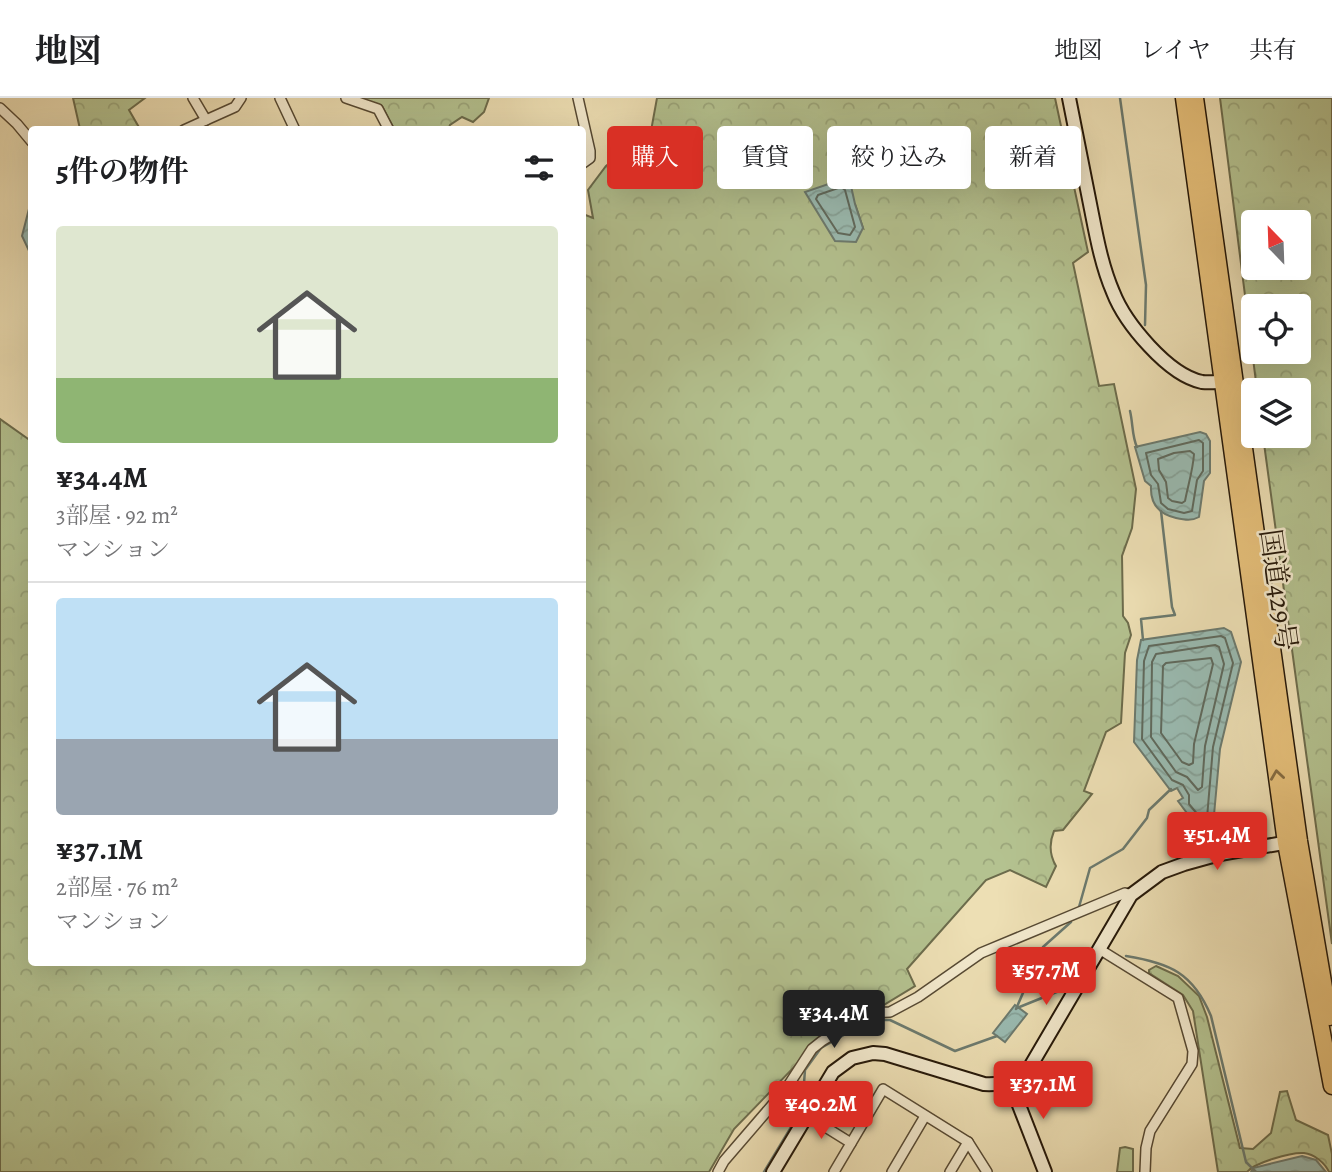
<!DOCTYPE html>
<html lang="ja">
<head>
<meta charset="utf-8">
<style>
  body { margin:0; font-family:Alegreya,"Noto Serif JP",serif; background:#f2f2f2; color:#202124; height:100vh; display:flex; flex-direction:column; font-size:26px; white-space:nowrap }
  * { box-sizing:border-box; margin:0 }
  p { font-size:23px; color:#757577 }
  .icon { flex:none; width:38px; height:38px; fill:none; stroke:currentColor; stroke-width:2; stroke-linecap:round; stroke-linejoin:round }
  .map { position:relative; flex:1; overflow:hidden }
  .details { position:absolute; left:28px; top:28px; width:558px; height:840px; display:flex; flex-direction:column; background:#fff; border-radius:7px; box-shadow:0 7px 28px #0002 }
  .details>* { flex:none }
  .guide { position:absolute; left:607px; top:28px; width:620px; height:63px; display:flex; gap:14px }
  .needle { width:46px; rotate:337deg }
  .tools { position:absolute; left:1241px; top:112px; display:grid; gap:14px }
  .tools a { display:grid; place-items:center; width:70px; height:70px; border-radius:7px; background:#fff; box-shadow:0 7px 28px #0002; font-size:35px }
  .price { position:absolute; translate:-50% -60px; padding:0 16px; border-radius:7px; background:#d93025; color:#fff; font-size:23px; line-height:46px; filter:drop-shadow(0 2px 4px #0008) }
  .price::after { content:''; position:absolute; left:50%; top:42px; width:21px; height:16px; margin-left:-10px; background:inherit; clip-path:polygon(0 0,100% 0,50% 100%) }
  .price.active { background:#222; color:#fff }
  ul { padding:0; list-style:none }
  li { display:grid; align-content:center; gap:14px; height:371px; padding:0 28px }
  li+li { border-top:2px solid #e0e0e0 }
  li span { display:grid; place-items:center; height:217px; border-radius:7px; color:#555 }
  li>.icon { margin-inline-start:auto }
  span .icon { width:126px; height:126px; fill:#fffc; stroke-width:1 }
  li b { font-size:30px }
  h2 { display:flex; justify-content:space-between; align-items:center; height:84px; padding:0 28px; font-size:30px }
  .pill { padding:0 24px; border-radius:7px; background:#fff; box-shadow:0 7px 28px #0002; font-size:24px; line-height:63px }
  .pill.active { background:#d93025; color:#fff }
  header { display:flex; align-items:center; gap:42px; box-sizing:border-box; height:98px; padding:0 35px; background:#fff; border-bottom:2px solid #e0e0e0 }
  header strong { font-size:33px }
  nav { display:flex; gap:38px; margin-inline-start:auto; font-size:24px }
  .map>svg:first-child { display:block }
  .forest { fill:url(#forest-crowns); stroke:#6c6c4c; stroke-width:2; fill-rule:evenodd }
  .water { fill:url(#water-waves); stroke:#6b7a6f; stroke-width:2 }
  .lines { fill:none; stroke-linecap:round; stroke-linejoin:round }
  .shore { stroke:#5f6a5e; stroke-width:2 }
  .stream { stroke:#6b7a6f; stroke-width:2.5 }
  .street-casing { stroke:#564933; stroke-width:12 }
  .secondary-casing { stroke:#241708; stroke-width:16 }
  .highway-casing { stroke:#241708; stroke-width:19 }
  .street { stroke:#f3eace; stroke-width:9 }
  .secondary { stroke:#f3eace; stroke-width:12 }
  .highway { stroke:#e6c07a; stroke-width:16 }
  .oneway { stroke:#856c41 }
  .labels { text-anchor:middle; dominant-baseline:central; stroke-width:5; stroke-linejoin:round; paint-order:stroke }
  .street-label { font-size:28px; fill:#241708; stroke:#f3eace }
</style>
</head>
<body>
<header>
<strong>地図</strong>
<nav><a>地図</a><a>レイヤ</a><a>共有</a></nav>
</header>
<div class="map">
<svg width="1332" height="1074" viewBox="0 0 1332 1074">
  <defs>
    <pattern id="forest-crowns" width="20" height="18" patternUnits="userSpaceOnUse" patternTransform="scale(1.75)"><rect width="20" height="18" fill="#b4c290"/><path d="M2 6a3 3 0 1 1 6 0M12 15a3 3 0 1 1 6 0" fill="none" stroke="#9ba67b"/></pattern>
    <pattern id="water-waves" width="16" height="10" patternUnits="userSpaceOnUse" patternTransform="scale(1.75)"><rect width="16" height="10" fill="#9abcb3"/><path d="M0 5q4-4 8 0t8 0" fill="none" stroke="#85a198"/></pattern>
  </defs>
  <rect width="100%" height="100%" fill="#eddfb4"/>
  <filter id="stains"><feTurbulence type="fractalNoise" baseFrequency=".00286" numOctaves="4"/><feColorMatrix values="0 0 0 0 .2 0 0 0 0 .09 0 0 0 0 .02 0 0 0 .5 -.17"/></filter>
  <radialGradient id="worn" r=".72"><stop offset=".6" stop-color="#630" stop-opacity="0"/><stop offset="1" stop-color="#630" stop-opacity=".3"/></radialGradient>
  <!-- forest -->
  <g class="forest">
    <polygon points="73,0 145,0 129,12 140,31 80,31"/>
    <polygon points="357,0 489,0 484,14 473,24 462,19 450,27 448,32 394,31 382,8"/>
    <path d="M 657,0 L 1055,0 L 1088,154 L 1073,165 L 1099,288 L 1114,286 L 1136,391 L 1132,430 L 1122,458 L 1123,518 L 1128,525 L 1131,537 L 1125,555 L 1121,625 L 1106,634 L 1084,693 L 1092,696 L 1063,732 L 1054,733 C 1049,745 1049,756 1056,768 L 1046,789 L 1010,772 L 986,782 L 907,871 L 915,888 L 882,908 L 854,917 L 834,909 L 828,921 L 830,932 L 734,1031 L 709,1074 L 0,1074 L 0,321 L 31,343 L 32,864 L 583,864 L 583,116 L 593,120 L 588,92 L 606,68 L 651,33 ZM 805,94 L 855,106 L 863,130 Z"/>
    <path d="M 1220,0 L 1332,0 L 1332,846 L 1263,338 L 1298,338 L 1298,292 L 1257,292 ZM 1253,124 L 1298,124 L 1298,170 L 1253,170 ZM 1253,208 L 1298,208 L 1298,254 L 1253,254 Z"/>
    <path d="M 1156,868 L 1178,878 L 1199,898 L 1207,919 L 1240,1050 L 1253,1051 L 1271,1035 L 1280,994 L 1287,993 L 1296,1022 L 1328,1037 L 1332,1056 L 1332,1074 L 1329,1074 C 1325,1065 1314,1056 1304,1055 C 1291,1054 1254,1065 1247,1074 L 1218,1074 L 1193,913 L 1183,897 L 1149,875 L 1149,872 Z"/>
    <polygon points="1125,1049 1133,1051 1133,1074 1117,1074 1120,1050"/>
  </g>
  <!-- water -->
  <g class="water">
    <polygon points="849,79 855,106 863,130 856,144 835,143 805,94"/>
    <polygon points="31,103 31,157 22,138"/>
    <path d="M 1200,334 L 1206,336 L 1210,343 L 1210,375 L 1204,383 L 1199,419 C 1192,423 1185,422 1176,420 C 1159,416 1150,406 1151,388 L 1145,383 L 1135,349 Z"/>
    <polygon points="1224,530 1231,534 1241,564 1220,651 1212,739 1207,742 1178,703 1183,700 1177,690 1171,693 1134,644 1137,562 1141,542"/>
    <polygon points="1015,907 1027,916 1005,944 993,935"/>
    <polygon points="1302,1058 1316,1062 1326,1074 1251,1074 1253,1070"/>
  </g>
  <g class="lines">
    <!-- shore -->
    <g class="shore">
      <polygon points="841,89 845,92 855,129 850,137 838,135 816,101 818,97"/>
      <polygon points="1199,342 1203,345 1203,373 1197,382 1192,413 1184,415 1168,411 1161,405 1158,386 1151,377 1146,355"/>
      <path d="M 1190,353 L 1194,356 C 1193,372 1188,387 1185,403 L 1182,405 L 1172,403 L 1168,400 L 1166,384 L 1159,372 L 1158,361 L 1174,355 Z"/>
      <polygon points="1221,538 1225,540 1233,565 1213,649 1207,720 1203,723 1189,706 1189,697 1183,687 1172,682 1142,641 1144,563 1149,548"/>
      <polygon points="1215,547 1219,549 1224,566 1205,648 1202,689 1198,692 1187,679 1176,674 1151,639 1152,564 1156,556"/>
      <polygon points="1211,560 1213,566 1194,646 1193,665 1189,667 1182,664 1161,635 1163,568 1166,565"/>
    </g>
    <!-- stream -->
    <g class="stream">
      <polyline points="1120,0 1146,187 1145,227"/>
      <path d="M 1130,313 C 1133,325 1132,339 1137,349"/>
      <polyline points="1143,542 1141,521 1175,517 1172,509 1161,413"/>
      <polyline points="1079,809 1090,770 1123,751 1147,720 1149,712 1171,691"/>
      <path d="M 1126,858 C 1170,865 1193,875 1211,918 L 1246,1064 L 1256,1074"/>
      <polyline points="1017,910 1069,889"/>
      <polyline points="1016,911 1043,849 1071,824"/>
      <polyline points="764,1074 802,1011 805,972 821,950 870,922 890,922 955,953 997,938"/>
    </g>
    <defs>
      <g id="street">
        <polyline points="193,0 206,22 235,9 241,0"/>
        <polyline points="280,0 295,32"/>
        <polyline points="346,0 378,11 389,32"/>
        <polyline points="578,0 590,53 590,60 583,65"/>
        <polyline points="0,10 17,26 32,44"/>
        <polyline points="184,32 206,22"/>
        <polyline points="1099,851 1178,900 1193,953 1192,966 1150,1033 1146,1050 1145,1074"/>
        <polyline points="806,1017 851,1045"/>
        <polyline points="718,1074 724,1063 786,991 812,951 822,943 868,915 890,914 918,899 981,855 1125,795 1131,797"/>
        <polyline points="834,1074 883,991 968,1044 987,1074"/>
        <polyline points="892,1074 925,1018"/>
        <polyline points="950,1074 968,1044"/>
      </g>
      <g id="secondary">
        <path d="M 1069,0 C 1076,35 1083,70 1090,106 C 1096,136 1101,166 1113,194 C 1125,225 1168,277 1202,284 C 1210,285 1220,284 1229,283"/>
        <polyline points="1010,984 1045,1074"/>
        <path d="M 773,1074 L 833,974 L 852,960 L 873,955 L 885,956 L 984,986 C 1003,987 1017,983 1030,969 L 1131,797 L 1162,774 L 1184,766 L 1220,756 L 1295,743"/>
      </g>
      <g id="highway">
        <polyline points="1184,0 1286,745 1332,988"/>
        <polyline points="1195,0 1299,743 1329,919"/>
      </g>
    </defs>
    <!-- street casing -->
    <use href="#street" class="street-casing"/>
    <!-- secondary casing -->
    <use href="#secondary" class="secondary-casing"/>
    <!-- highway casing -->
    <use href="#highway" class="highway-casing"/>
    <!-- street -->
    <use href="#street" class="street"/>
    <!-- secondary -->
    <use href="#secondary" class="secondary"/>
    <!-- highway -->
    <use href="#highway" class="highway"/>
  </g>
  <!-- one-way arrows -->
  <defs><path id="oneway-chevron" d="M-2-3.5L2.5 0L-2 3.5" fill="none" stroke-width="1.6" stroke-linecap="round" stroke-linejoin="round" transform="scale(1.75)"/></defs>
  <use class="oneway" href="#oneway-chevron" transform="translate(1277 677) rotate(-98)"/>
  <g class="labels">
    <!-- street labels -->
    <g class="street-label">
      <text transform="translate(1278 492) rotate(82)">国道429号</text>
    </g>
  </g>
  <rect width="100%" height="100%" filter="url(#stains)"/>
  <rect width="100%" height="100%" fill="url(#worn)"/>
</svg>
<div class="tools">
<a><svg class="needle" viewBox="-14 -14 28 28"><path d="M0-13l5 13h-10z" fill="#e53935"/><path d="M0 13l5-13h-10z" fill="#757577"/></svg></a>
<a><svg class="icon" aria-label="locate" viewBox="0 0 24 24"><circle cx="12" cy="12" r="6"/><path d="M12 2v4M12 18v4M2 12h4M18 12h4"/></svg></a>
<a><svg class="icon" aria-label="layers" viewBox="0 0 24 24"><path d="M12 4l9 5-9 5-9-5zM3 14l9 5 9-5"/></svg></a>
</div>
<b class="price" style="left:1217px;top:774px">¥51.4M</b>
<b class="price" style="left:1046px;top:909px">¥57.7M</b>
<b class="price active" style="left:834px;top:952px">¥34.4M</b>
<b class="price" style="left:1043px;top:1023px">¥37.1M</b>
<b class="price" style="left:821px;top:1043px">¥40.2M</b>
<div class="guide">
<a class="pill active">購入</a>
<a class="pill">賃貸</a>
<a class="pill">絞り込み</a>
<a class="pill">新着</a>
</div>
<section class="details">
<h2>5件の物件<svg class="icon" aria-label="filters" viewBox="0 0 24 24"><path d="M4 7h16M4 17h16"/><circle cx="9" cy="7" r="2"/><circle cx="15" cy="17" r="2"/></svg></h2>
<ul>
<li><span style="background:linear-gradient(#dfe7d0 70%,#8fb573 0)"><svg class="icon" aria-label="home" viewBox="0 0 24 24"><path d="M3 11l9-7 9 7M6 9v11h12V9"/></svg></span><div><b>¥34.4M</b><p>3部屋 · 92 m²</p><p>マンション</p></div></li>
<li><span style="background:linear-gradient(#bfe0f5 65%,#9aa5b1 0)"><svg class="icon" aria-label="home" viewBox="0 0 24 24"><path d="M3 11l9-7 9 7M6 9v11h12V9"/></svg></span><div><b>¥37.1M</b><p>2部屋 · 76 m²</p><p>マンション</p></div></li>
</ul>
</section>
</div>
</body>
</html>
